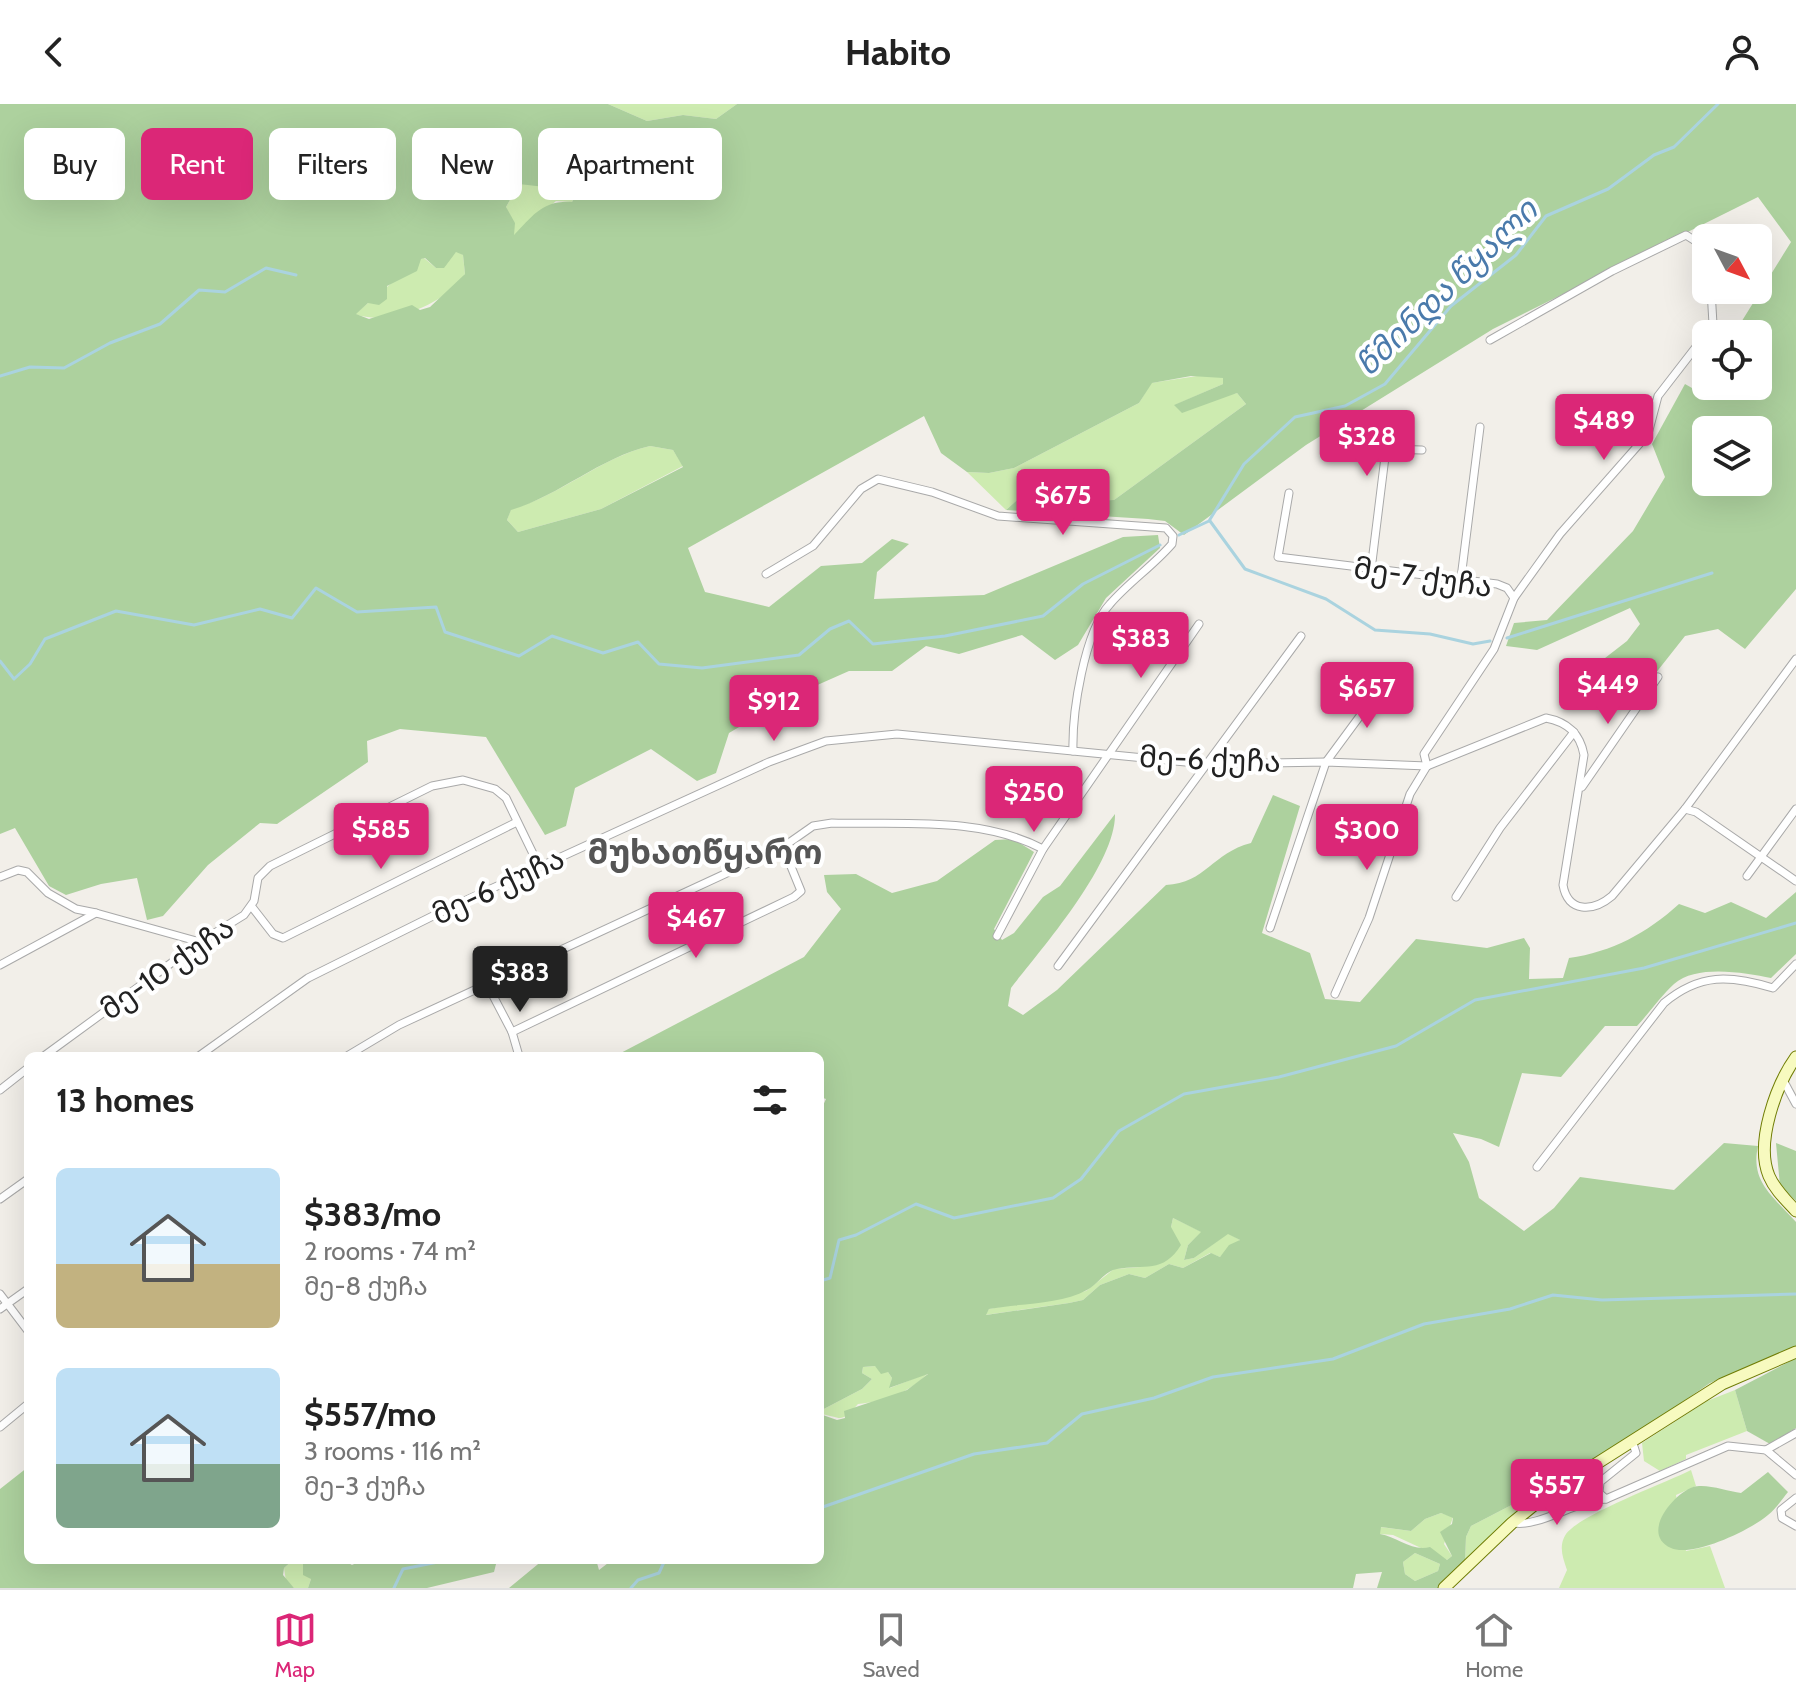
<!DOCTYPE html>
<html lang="en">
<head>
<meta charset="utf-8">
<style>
  body { margin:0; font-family:Cabin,"Noto Sans Georgian",sans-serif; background:#f6f6f6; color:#222; height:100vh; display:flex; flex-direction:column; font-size:30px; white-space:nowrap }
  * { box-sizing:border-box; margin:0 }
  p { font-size:26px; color:#767676 }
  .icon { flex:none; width:44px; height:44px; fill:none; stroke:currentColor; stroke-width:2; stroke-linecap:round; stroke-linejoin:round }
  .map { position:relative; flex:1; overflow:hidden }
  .side { position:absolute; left:24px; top:948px; width:800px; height:512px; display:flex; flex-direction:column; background:#fff; border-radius:12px; box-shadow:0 8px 32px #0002 }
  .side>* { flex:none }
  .top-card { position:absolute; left:24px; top:24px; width:800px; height:72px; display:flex; gap:16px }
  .needle { width:52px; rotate:131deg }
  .fabs { position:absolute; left:1692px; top:120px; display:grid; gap:16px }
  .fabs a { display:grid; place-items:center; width:80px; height:80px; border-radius:12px; background:#fff; box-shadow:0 8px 32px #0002; font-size:40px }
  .price { position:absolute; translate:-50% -68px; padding:0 18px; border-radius:8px; background:#db2777; color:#fff; font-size:26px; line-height:52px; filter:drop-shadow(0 2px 4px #0008) }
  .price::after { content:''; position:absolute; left:50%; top:48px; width:24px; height:18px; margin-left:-12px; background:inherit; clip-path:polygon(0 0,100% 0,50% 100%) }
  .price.current { background:#222; color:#fff }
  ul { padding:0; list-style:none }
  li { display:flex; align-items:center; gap:24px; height:200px; padding:0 32px }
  li span { display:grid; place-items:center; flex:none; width:224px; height:160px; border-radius:12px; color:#555 }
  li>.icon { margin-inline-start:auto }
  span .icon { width:96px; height:96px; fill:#fffc; stroke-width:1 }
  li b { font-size:34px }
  h2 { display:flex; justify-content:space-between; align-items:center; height:96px; padding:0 32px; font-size:34px }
  .tag { padding:0 28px; border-radius:12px; background:#fff; box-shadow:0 8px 32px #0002; font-size:28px; line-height:72px }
  .tag.current { background:#db2777; color:#fff }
  header { display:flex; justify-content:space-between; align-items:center; height:104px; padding:0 32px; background:#fff; font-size:36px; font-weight:700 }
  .menu { display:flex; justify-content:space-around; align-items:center; height:112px; border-top:2px solid #e0e0e0; background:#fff; font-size:22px; color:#767676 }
  .menu a { display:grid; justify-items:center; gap:4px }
  .menu .current { color:#db2777 }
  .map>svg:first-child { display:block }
  .grass { fill:#cdebb0 }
  .forest { fill:#add19e; fill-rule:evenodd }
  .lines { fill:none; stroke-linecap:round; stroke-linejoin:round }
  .stream { stroke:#aad3df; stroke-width:3 }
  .street-casing { stroke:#a9a9a9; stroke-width:9 }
  .secondary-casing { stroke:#707d05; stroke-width:13 }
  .street { stroke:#fff; stroke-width:7 }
  .secondary { stroke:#f7fabf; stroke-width:11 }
  .labels { text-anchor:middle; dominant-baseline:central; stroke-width:8; stroke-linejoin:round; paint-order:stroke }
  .street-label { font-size:30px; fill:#222; stroke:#fff }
  .water-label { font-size:32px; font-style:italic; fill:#4a7aab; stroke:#fff }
  .quarter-label { font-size:34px; font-weight:bold; fill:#555; stroke:#fff }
</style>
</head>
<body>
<header><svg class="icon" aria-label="back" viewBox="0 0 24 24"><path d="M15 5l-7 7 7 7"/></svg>Habito<svg class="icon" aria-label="person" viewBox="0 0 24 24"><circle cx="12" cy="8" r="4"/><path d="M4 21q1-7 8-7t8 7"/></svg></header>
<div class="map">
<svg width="1796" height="1484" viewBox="0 0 1796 1484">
  <rect width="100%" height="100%" fill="#f2efe9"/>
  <!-- grass -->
  <g class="grass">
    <polygon points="608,0 737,0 716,15 683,11 647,17"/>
    <path d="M 640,36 L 648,42 L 673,42 L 602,93 L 573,77 L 577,88 L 572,98 L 556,97 L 513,133 L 506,103 L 519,80 L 549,75 L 587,63 L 596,74 C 611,60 627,51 640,36 Z"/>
    <path d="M 457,147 L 463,151 L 465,170 C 446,200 389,223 355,210 L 420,155 L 424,154 L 436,164 Z"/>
    <polygon points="1210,270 1224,274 1223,280 1175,301 1237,289 1246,300 1114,396 1065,398 1024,390 1006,406 967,368 989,369 1014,364 1139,299 1151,279"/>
    <path d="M 650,342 L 673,346 L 683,362 L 601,405 L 518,428 L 507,416 L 511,405 C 561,392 599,354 650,342 Z"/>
    <polygon points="1173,1114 1202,1128 1188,1141 1184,1156 1194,1154 1228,1129 1240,1136 1220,1153 1210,1149 1183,1164 1169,1160 1145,1174 1129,1170 1100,1181 1083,1196 1069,1199 985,1211 989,1205 1086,1187 1114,1165 1141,1163 1171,1123"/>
    <path d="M 875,1262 L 888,1268 L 892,1274 L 890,1284 L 928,1269 C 911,1288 883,1298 858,1300 C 839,1321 843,1313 820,1310 L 820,1307 L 862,1285 L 872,1275 L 862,1269 L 863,1263 Z"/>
    <polygon points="1735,1286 1747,1327 1686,1351 1686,1355 1660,1367 1644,1357 1642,1339 1707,1297"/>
    <polygon points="1582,1363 1465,1459 1466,1433 1471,1422 1527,1393 1545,1378"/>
    <path d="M 1691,1366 L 1696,1382 L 1676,1391 L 1686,1447 L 1710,1442 L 1725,1484 L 1559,1484 L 1567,1466 C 1563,1454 1558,1442 1566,1430 C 1581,1410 1663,1380 1691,1366 Z"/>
    <polygon points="1441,1409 1453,1413 1444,1440 1452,1452 1447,1456 1393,1431 1380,1430 1380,1423 1411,1427 1425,1415"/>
    <polygon points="1415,1449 1440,1460 1438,1467 1415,1477 1405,1470 1403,1458"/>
    <polygon points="293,1456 314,1456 303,1460 311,1475 308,1484 294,1484 286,1477 284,1464"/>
  </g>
  <!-- forest -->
  <g class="forest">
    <path d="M 0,0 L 608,0 L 647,17 L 683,11 L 716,15 L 737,0 L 1796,0 L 1796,485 L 1745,545 L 1718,525 L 1685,532 L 1655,570 L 1615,582 L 1596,561 L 1627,537 L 1640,520 L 1630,504 L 1537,546 L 1506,542 L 1514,519 L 1547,516 L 1633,427 L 1665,373 L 1652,340 L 1685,280 L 1713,296 L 1727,282 L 1758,282 L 1758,230 L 1741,230 L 1740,220 L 1791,138 L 1758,93 L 1493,225 L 1306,341 L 1184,431 L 1165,417 L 1148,415 L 1006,406 L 1024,390 L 1065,398 L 1114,396 L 1246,300 L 1237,289 L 1182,309 L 1174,301 L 1223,280 L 1223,274 L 1191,272 L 1152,279 L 1139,299 L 1014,364 L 989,369 L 967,368 L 941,349 L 924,312 L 688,444 L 705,488 L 769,503 L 821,462 L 862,459 L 892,435 L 909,440 L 877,468 L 874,495 L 984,491 L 1123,433 L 1158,431 L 1160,444 L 1106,494 L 1078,541 L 1055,556 L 1022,531 L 959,550 L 926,542 L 892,567 L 849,567 L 788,594 L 729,629 L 716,669 L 697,677 L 651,645 L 575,684 L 566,722 L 545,731 L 486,633 L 400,625 L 367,637 L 368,658 L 277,720 L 260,719 L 208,761 L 163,812 L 147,816 L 137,774 L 101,780 L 66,791 L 49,782 L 15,724 L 0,730 ZM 640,36 L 648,42 L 672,42 L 602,93 L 595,88 L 591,78 L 573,76 L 577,88 L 572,98 C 542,96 532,113 514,131 L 515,119 L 506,103 L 519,80 L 545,83 L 549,75 L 587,63 L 606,79 L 620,70 L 614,56 L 629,50 ZM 456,148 L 463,151 L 465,170 L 430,203 L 420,206 L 412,201 L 369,215 L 356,210 L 368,199 L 379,201 L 387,195 L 387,182 L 417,167 L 421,155 L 425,154 L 436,164 L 444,164 ZM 1706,326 L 1758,326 L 1758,378 L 1706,378 ZM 650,342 L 673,346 L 683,363 L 601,405 L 518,428 L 507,416 L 511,406 C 561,391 599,354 650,342 Z"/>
    <path d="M 1273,691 L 1300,702 L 1262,829 L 1310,849 L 1325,895 L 1360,898 L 1416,835 L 1487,844 L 1524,834 L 1530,844 L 1529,875 L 1563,874 L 1569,854 C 1612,848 1647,829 1679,800 L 1705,809 L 1731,798 L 1766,814 L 1796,788 L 1796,850 L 1771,874 C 1745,869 1697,860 1674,880 C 1661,892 1649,909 1637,922 L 1605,922 L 1561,973 L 1522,969 L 1499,1043 L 1481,1035 L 1453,1029 L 1469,1058 L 1479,1094 L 1524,1127 L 1554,1104 L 1580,1073 L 1674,1086 L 1724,1039 L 1758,1042 C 1750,1078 1773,1092 1796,1118 L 1796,1242 L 1710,1279 L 1607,1350 L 1545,1378 L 1527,1393 L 1471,1422 L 1466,1433 L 1465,1459 L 1439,1484 L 1377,1484 L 1382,1468 L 1356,1470 L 1353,1484 L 509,1484 L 543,1456 L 602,1456 L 597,1459 L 599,1466 L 612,1456 L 820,1456 L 820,1310 L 837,1316 L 845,1314 L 844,1307 L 907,1286 L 928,1270 L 889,1284 L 892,1274 L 888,1268 L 881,1270 L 875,1262 L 863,1263 L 862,1269 L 872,1275 L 862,1285 L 820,1307 L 820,1008 L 826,995 L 820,993 L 820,952 L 615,952 L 804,853 L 841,805 L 827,788 L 824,771 L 856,770 L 892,789 L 937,777 L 995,736 L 1013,735 L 1034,748 L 994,825 L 1002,836 L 1014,829 L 1043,793 L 1060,782 L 1115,710 C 1116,760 1042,844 1011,884 L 1008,902 L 1023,911 L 1057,886 L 1166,781 C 1206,779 1212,749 1251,739 ZM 1173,1114 L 1201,1128 L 1188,1141 L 1184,1156 L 1194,1154 L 1228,1130 L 1240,1136 L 1229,1141 L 1220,1153 L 1211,1149 L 1183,1164 L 1169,1160 L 1145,1174 L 1129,1170 L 1100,1181 L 1083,1196 L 1069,1199 L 986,1211 L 989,1205 C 1020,1199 1059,1201 1087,1186 C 1097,1181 1105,1167 1117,1165 C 1144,1160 1163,1170 1181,1141 L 1171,1123 ZM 1441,1409 L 1453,1414 L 1452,1420 L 1440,1428 L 1452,1452 L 1447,1456 L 1430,1443 C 1413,1448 1397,1433 1380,1430 L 1381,1423 L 1411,1427 L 1425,1415 ZM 1415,1449 L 1440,1460 L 1438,1467 L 1415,1477 L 1405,1470 L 1403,1458 Z"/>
    <polygon points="1776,1039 1796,1047 1796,1097 1780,1082"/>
    <polygon points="1796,1254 1796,1324 1770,1340 1747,1327 1735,1286"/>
    <polygon points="28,1363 28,1456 293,1456 284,1464 283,1471 294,1484 0,1484 0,1385"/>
    <path d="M 1768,1368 L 1788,1388 C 1782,1395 1776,1405 1768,1411 C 1751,1426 1692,1454 1671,1444 C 1640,1430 1673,1390 1693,1383 C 1706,1379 1727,1387 1741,1389 Z"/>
    <polygon points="314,1456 343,1456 352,1461 363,1456 497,1456 494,1468 427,1484 308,1484 311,1475 303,1471 303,1460"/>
  </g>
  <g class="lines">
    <!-- stream -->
    <g class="stream">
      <polyline points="0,272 30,263 64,264 110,239 160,220 199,186 225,188 266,164 296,171"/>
      <polyline points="1210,417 1245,465 1326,495 1375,526 1430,530 1473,540 1490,537"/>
      <polyline points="1179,431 1209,417 1244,360 1295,313 1345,302 1385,280 1451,202 1516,151 1546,112 1608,85 1654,51 1674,43 1718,0"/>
      <polyline points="1507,534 1712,469"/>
      <polyline points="0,557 14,575 30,560 45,535 116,507 194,521 260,505 292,514 316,484 357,508 436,503 445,528 519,552 552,532 603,549 638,538 659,560 702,564 799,551 830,525 849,517 873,540 945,532 1043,512 1083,480 1160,441"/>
      <polyline points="820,1177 830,1174 839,1136 856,1131 916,1100 954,1114 1053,1094 1081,1075 1119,1027 1184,990 1279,973 1396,942 1475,896 1644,864 1796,819"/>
      <polyline points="820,1404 974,1350 1047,1339 1082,1310 1154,1294 1213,1273 1333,1255 1424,1220 1510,1205 1553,1191 1602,1196 1796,1190"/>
      <polyline points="394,1484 403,1465 448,1456"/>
      <polyline points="631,1484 638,1476 659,1469 665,1456"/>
    </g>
    <defs>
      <g id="street">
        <polyline points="1706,230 1713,220 1711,186"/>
        <polyline points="1490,236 1612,167 1686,131 1700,140 1706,165"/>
        <polyline points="1289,389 1278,453 1497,480 1507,484 1514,494 1494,545 1424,650 1427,662"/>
        <polyline points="1371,466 1386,345 1422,346"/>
        <path d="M 766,470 L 813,442 L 861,385 L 878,375 L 932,388 L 998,412 L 1166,424 L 1173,432 L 1172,440 C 1153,462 1129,478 1110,500 C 1084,528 1072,609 1073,647"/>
        <polyline points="1461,474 1480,323"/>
        <polyline points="1514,494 1560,430 1641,338 1649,326 1658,292 1706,230"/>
        <polyline points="1582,683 1658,573"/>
        <polyline points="1685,705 1696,708 1796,777"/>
        <polyline points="1747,772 1796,705"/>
        <polyline points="0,773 18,766 27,768 48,789 76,805 96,809"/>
        <polyline points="1456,793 1500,724 1574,628"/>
        <polyline points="252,803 273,830 283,834 517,718"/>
        <polyline points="1270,824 1326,658 1385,578"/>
        <polyline points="997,832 1043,745 1199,520"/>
        <polyline points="0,861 96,809 200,838"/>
        <polyline points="1058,862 1301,532"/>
        <polyline points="488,882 512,928 519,952"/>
        <polyline points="1335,890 1369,814 1410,690 1427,662"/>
        <polyline points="512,928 794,793 801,787 783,743"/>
        <polyline points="44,952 200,838 244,811 254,797 258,774 270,762 432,682 463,676 495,685 506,694 539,762"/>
        <path d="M 199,952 L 308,874 L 449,804 L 769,658 L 826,637 L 897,630 L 1206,660 L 1326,658 L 1427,662 L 1546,614 C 1567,618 1580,629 1584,651 L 1563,781 C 1568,809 1593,808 1612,792 L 1685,705 L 1796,555"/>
        <path d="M 347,952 L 399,921 L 783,743 L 813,722 L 832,719 C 902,721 980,712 1043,745"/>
        <polyline points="1783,976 1796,1000"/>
        <polyline points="0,986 28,964"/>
        <path d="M 1537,1063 L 1664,899 C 1700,869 1730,871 1773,884 L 1796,860"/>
        <polyline points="0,1095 28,1075"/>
        <polyline points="0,1190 28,1227"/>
        <polyline points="0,1205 28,1185"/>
        <polyline points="0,1323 28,1300"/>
        <polyline points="1632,1336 1636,1349 1600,1378 1599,1389 1606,1395 1728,1342 1766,1346 1796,1371"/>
        <polyline points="1766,1346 1796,1329"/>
        <polyline points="1796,1394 1781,1406 1782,1414 1796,1422"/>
        <path d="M 1514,1419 C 1540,1423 1575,1397 1606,1395"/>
      </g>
      <g id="secondary">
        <path d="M 1796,953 C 1776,981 1755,1039 1769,1072 C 1775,1086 1786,1096 1796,1107"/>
        <polyline points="1444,1484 1512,1419 1544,1393 1722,1280 1796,1248"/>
      </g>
    </defs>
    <!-- street casing -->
    <use href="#street" class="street-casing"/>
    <!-- secondary casing -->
    <use href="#secondary" class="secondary-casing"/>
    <!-- street -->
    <use href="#street" class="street"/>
    <!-- secondary -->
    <use href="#secondary" class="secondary"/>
  </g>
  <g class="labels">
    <!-- street labels -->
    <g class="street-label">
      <text transform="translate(1423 473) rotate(8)">მე-7 ქუჩა</text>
      <text transform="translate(1210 655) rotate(2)">მე-6 ქუჩა</text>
      <text transform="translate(498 782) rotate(-25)">მე-6 ქუჩა</text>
      <text transform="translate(167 864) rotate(-35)">მე-10 ქუჩა</text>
    </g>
    <!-- water labels -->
    <g class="water-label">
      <text transform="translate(1446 183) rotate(-44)">წმინდა წყალი</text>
    </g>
    <!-- quarter labels -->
    <g class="quarter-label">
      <text x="705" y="748">მუხათწყარო</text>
    </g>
  </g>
</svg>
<div class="fabs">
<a><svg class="needle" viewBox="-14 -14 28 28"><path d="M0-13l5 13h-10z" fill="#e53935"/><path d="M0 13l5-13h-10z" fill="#767676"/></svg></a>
<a><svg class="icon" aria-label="locate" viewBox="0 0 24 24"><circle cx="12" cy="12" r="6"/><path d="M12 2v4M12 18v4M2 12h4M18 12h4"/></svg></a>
<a><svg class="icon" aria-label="layers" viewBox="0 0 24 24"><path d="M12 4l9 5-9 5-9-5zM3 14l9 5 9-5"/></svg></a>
</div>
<b class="price" style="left:1604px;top:358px">$489</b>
<b class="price" style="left:1367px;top:374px">$328</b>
<b class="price" style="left:1063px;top:433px">$675</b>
<b class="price" style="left:1141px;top:576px">$383</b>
<b class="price" style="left:1608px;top:622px">$449</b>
<b class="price" style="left:1367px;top:626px">$657</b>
<b class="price" style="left:774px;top:639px">$912</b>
<b class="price" style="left:1034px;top:730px">$250</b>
<b class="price" style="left:381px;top:767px">$585</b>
<b class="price" style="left:1367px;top:768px">$300</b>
<b class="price" style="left:696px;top:856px">$467</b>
<b class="price current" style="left:520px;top:910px">$383</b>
<b class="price" style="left:1557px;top:1423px">$557</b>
<div class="top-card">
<a class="tag">Buy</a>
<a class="tag current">Rent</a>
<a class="tag">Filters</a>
<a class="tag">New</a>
<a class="tag">Apartment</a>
</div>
<section class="side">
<h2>13 homes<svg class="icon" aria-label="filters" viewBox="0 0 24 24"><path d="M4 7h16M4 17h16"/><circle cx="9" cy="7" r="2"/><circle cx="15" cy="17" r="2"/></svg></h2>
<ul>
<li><span style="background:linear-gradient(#bfe0f5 60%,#c2b280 0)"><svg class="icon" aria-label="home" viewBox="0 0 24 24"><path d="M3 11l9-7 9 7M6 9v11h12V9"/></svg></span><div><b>$383/mo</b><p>2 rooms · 74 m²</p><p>მე-8 ქუჩა</p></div></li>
<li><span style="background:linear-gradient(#bfe0f5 60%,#7fa58c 0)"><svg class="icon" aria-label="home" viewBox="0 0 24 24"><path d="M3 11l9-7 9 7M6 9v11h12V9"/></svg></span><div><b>$557/mo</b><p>3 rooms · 116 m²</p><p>მე-3 ქუჩა</p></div></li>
</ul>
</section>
</div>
<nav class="menu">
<a class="current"><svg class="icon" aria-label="map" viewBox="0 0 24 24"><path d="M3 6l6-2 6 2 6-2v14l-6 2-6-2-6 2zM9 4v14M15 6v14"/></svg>Map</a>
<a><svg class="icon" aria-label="saved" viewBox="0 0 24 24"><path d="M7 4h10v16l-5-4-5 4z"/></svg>Saved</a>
<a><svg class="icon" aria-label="home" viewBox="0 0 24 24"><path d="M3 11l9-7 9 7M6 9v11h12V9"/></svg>Home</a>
</nav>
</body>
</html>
